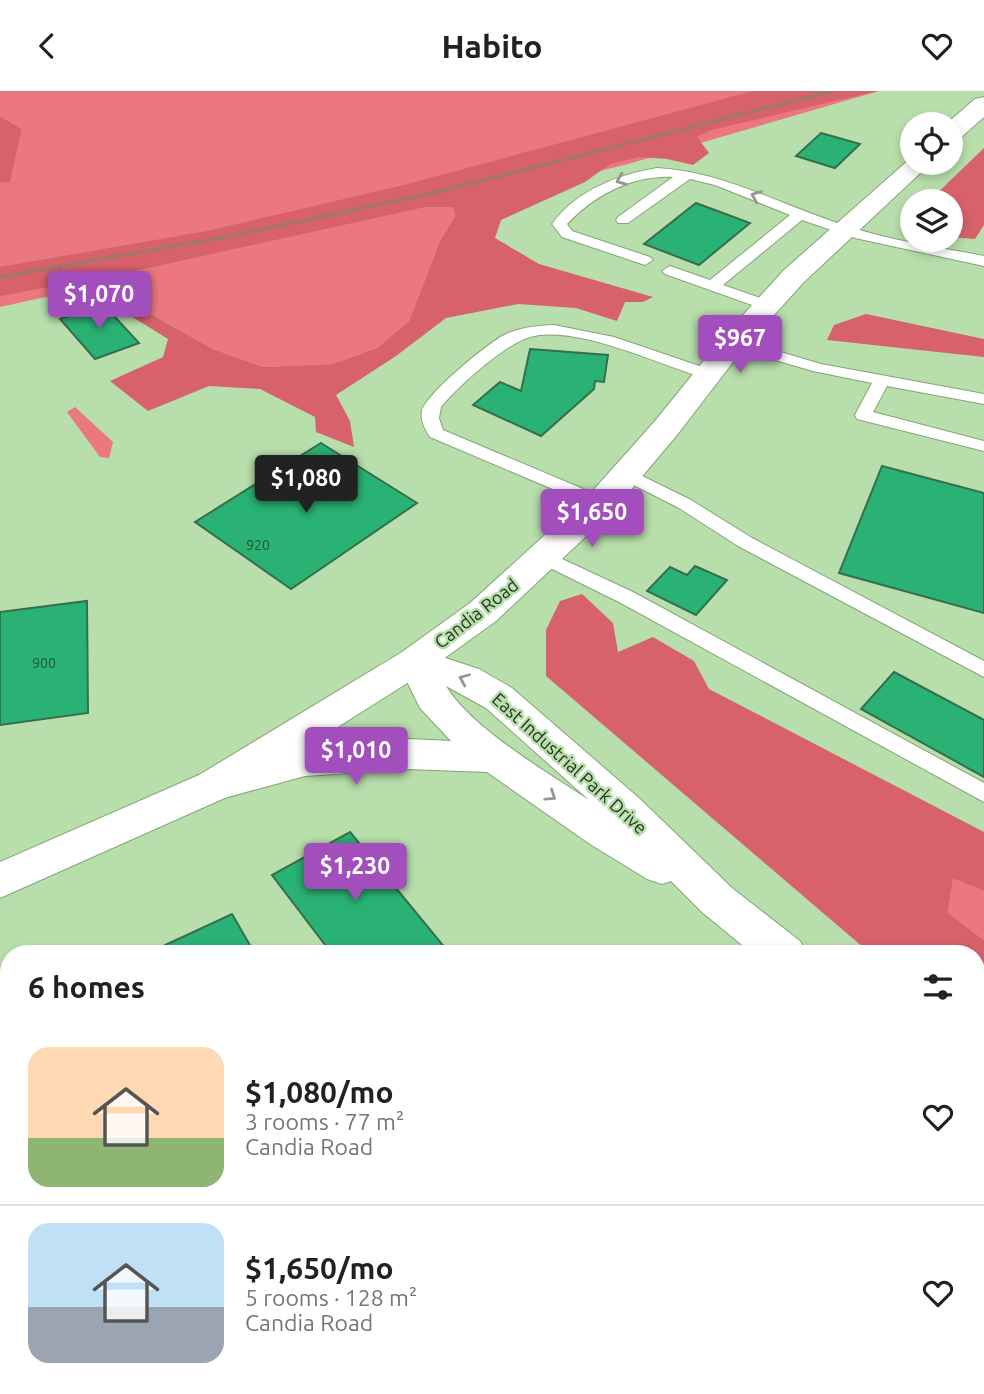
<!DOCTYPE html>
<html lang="en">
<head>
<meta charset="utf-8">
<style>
  body { margin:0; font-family:Ubuntu,sans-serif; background:#f6f6f6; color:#202124; height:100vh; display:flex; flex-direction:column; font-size:26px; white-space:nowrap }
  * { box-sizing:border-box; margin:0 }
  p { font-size:23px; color:#757577 }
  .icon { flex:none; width:38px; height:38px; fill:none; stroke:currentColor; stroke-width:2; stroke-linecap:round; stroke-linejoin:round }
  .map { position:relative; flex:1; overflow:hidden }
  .drawer { position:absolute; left:0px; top:854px; width:985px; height:450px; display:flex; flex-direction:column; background:#fff; border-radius:28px 28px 0 0; box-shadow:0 4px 10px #0003 }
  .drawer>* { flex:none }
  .controls { position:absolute; left:900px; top:21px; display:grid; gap:14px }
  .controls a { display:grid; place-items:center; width:63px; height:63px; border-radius:50%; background:#fff; box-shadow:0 4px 10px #0003; font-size:35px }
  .price { position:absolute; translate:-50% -60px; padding:0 16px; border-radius:7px; background:#a24ebc; color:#fff; font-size:23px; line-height:46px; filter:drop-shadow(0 2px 4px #0008) }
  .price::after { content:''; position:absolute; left:50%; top:42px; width:21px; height:16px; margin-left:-10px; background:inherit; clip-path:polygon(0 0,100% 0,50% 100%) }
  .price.active { background:#222; color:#fff }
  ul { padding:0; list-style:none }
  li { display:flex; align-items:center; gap:21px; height:175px; padding:0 28px }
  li+li { border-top:2px solid #e0e0e0 }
  li span { display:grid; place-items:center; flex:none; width:196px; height:140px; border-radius:21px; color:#555 }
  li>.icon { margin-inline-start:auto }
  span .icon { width:84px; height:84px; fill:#fffc; stroke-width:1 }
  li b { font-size:30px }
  h2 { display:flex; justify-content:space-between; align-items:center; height:84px; padding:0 28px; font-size:30px }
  header { display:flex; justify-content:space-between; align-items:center; height:91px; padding:0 28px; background:#fff; font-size:32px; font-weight:700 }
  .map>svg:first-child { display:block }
  .green { fill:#eb787f }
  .forest { fill:#d7626b }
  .building { fill:#29b273; stroke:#356f4f; stroke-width:2 }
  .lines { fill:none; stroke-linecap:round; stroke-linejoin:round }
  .service-casing { stroke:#82a675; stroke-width:2 }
  .tertiary-casing { stroke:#82a675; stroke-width:2 }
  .secondary-casing { stroke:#82a675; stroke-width:2 }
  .path { stroke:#718c68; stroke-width:3.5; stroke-dasharray:2.5 2.5; stroke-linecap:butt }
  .service { fill:#fff; fill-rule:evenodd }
  .tertiary { fill:#fff; fill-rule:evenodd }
  .secondary { fill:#fff; fill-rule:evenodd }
  .oneway { stroke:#929a90 }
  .labels { text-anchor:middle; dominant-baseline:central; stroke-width:5; stroke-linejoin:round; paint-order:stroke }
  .number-label { font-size:14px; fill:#275436 }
  .street-label { font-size:18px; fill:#263521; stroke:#b8deab }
</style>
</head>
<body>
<header><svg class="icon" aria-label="back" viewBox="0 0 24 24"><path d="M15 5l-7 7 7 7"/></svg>Habito<svg class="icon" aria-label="heart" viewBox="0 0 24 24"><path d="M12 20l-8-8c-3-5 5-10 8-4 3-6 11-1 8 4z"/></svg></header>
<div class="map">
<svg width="984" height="1303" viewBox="0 0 984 1303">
  <rect width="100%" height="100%" fill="#b8deab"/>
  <!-- green -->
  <g class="green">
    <polygon points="0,0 879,0 628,73 453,116 455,125 440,150 409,230 377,257 332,273 263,276 213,258 127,210 94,200 59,203 0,216 0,92 10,90 22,38 0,25"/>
    <polygon points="75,316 113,351 109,367 100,366 67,321"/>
    <polygon points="953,786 984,800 984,849 948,822"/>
  </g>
  <!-- forest -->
  <g class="forest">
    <polygon points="753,0 878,0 711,39 697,46 709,62 693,74 667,68 640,66 610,73 585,91 501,129 495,147 539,173 653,206 643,211 625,211 617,230 576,217 518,213 446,227 396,265 336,304 350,330 354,356 316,341 315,326 260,298 209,295 148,320 110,290 163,266 168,248 118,217 72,202 94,200 127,210 213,258 263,276 332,273 377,257 409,230 440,150 455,125 453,116 425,116 130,181 0,205 0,176 207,140 404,94"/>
    <polygon points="0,25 22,38 10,91 0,92"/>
    <polygon points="984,57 984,134 975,148 950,146 950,110 929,110"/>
    <polygon points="866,223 984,248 984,266 827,249 834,234"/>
    <polygon points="582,503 613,532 618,561 653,546 694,570 709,598 984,741 984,800 953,787 948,822 984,849 984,959 977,953 976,863 871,863 546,585 546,539 560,510"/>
  </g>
  <!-- building -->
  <g class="building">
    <polygon points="821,42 860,53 835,77 796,65"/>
    <polygon points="696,112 750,132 699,174 644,153"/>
    <polygon points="103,213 139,252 95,268 60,228"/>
    <polygon points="530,258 608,264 604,291 595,290 594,298 541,345 473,314 500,291 521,300"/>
    <polygon points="321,352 417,412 291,498 195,431"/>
    <polygon points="882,375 984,402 984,522 839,482"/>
    <polygon points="695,475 727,489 696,524 647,500 670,476 687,484"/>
    <polygon points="87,510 88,622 0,634 0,521"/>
    <polygon points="894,581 984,629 984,686 861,618"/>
    <polygon points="350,741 450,863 332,863 272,784"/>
    <polygon points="232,823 255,863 146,863"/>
  </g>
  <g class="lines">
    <defs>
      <g id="service">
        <path d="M 657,77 C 726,81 782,115 847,135 C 891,150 939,156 984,165 L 984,175 L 855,147 L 802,129 L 723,194 L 772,211 L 774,214 L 772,217 L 766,219 L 665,183 L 662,180 L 670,175 L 710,189 L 790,124 L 715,94 L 690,88 L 628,132 L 618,132 L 616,129 L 618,126 L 673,86 C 632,84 595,104 567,133 L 572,140 L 650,166 L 653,169 L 645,174 L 562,146 L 552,133 C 577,99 617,84 657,77 Z"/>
        <path d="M 554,234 L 614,246 L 714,280 L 716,283 L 714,286 L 702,286 C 658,273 574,233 530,246 C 505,253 458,295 441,316 L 439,327 L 443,339 L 607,408 L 610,412 L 607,416 L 595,416 L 430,346 C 425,338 420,330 422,320 C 426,303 489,251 506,243 C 522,236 537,235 554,234 Z"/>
        <polygon points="733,247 821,273 984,303 984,313 887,295 873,321 984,350 984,360 857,328 855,324 872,292 813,280 727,255 725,252"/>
        <polygon points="626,377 691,409 752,447 984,570 984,586 738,455 679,417 620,387 617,383 620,379"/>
        <polygon points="545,460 633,501 984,692 984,711 619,511 538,471 536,466 538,461"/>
      </g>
      <g id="tertiary">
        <path d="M 415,557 L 479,578 L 512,597 L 640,708 L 732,797 L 800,850 L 807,863 L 753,863 L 702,821 L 671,790 L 662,793 L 647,788 L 590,753 L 487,681 L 408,678 L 305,685 L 217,709 L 203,705 L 197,694 L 203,683 L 305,655 L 408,648 L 451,650 L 420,617 L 397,570 L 402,561 ZM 446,595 L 486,617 L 589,709 C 548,682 470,636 446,595 Z"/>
        <polygon points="976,1011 984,1014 984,1062 976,1059"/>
      </g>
      <g id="secondary">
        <polygon points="984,6 984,26 959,48 950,50 950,33 946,33 975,8"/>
        <polygon points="912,66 912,72 931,72 804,191 743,258 677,344 613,420 496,530 428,579 227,706 0,807 0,771 199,684 402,561 470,512 589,404 655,330 723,246 784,179"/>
      </g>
    </defs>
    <!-- service casing -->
    <use href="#service" class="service-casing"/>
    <!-- tertiary casing -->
    <use href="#tertiary" class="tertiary-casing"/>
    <!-- secondary casing -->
    <use href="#secondary" class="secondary-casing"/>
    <!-- path -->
    <polyline class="path" points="0,186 231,145 441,100 833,0"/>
    <!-- service -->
    <use href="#service" class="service"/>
    <!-- tertiary -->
    <use href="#tertiary" class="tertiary"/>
    <!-- secondary -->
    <use href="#secondary" class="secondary"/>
  </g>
  <!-- one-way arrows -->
  <defs><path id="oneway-chevron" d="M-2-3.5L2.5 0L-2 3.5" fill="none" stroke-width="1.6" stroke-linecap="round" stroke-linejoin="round" transform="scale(1.75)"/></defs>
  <g class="oneway">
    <use href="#oneway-chevron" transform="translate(621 89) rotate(159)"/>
    <use href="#oneway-chevron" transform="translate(756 105) rotate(-158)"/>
    <use href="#oneway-chevron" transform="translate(464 588) rotate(-157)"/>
    <use href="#oneway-chevron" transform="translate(551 705) rotate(34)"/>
  </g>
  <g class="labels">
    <!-- number labels -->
    <g class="number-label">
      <text x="258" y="454">920</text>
      <text x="44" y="572">900</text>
    </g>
    <!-- street labels -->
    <g class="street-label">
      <text transform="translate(476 522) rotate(-38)">Candia Road</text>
      <text transform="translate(570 672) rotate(42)">East Industrial Park Drive</text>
    </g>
  </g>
</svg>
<div class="controls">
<a><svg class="icon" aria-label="locate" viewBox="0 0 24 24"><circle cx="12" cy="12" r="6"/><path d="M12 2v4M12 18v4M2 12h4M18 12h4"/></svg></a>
<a><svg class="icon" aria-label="layers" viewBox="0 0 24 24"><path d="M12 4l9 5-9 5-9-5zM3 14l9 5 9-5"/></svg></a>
</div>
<b class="price" style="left:99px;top:240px">$1,070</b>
<b class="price" style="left:740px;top:284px">$967</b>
<b class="price active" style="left:306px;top:424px">$1,080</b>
<b class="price" style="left:592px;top:458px">$1,650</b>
<b class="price" style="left:356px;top:696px">$1,010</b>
<b class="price" style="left:355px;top:812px">$1,230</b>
<section class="drawer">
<h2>6 homes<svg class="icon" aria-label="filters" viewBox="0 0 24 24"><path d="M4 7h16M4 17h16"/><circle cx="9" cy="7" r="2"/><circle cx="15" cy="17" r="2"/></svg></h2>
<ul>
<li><span style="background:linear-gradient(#ffd9b3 65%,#8fb573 0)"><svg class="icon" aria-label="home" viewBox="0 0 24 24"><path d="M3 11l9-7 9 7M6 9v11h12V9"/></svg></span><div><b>$1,080/mo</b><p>3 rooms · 77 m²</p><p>Candia Road</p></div><svg class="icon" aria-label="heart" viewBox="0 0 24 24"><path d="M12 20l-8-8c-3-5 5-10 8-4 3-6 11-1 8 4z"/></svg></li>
<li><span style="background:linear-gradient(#bfe0f5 60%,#9aa5b1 0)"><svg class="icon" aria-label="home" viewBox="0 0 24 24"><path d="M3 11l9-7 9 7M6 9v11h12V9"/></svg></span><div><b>$1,650/mo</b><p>5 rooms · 128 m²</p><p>Candia Road</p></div><svg class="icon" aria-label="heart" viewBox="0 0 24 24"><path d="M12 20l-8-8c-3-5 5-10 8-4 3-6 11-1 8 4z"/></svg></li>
</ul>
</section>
</div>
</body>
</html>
